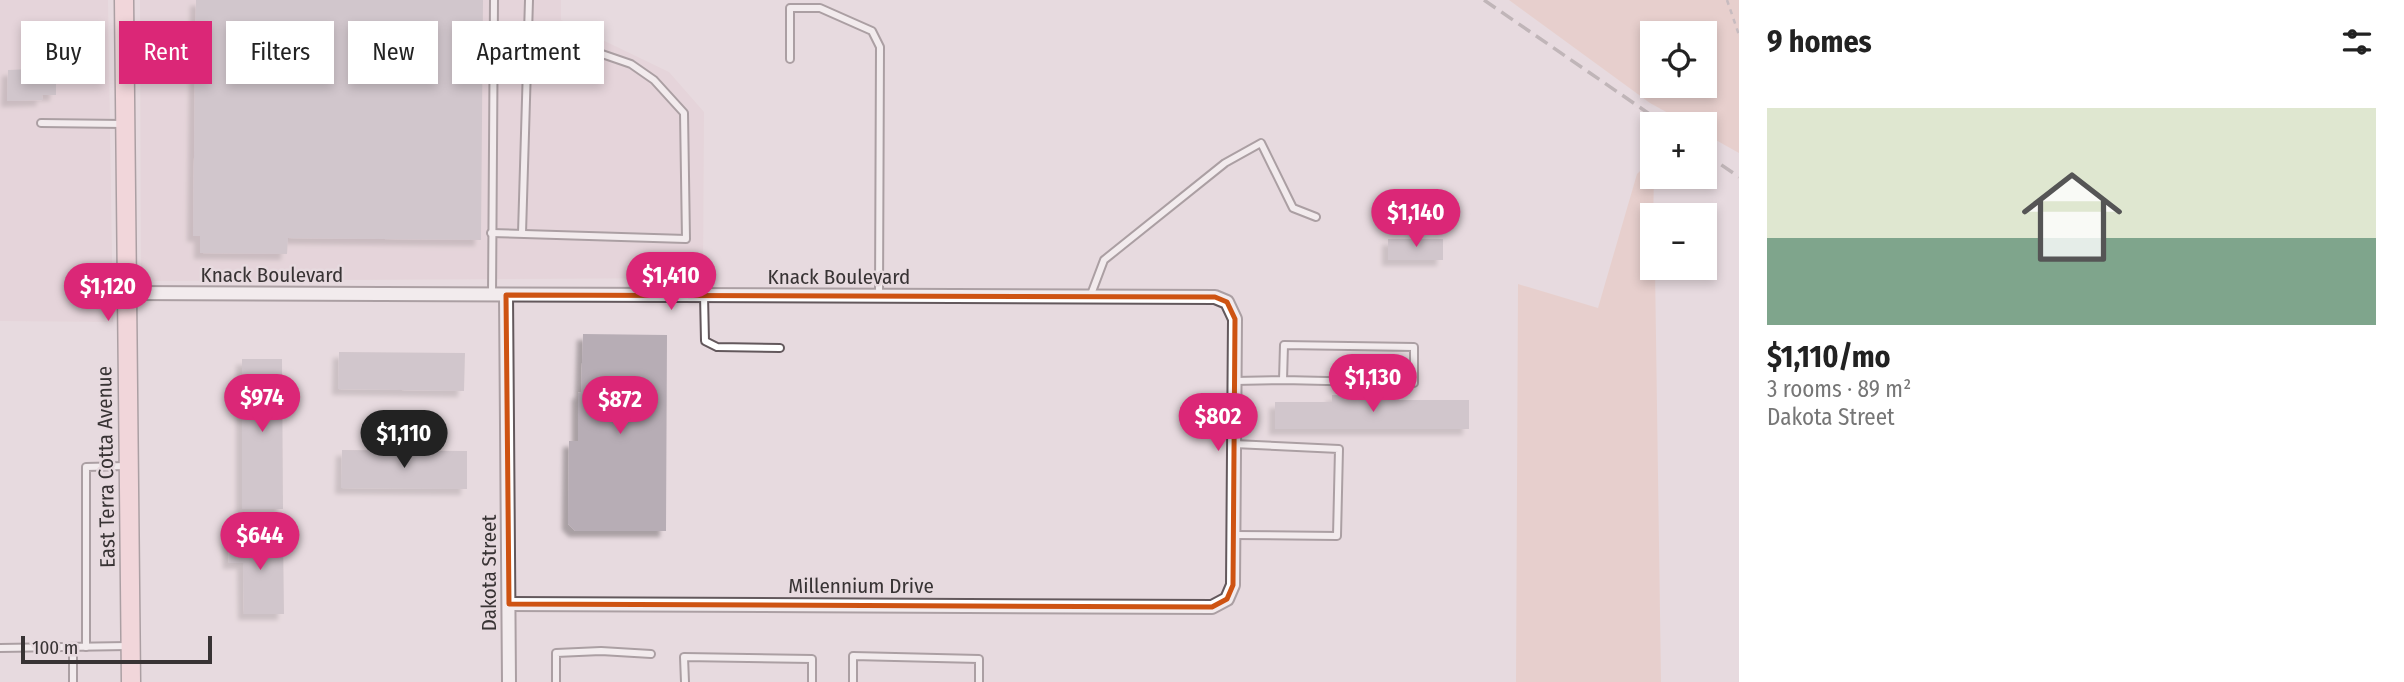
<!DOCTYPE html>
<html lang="en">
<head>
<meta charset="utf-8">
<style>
  body { margin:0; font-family:"Fira Sans Condensed",sans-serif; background:#f2f2f2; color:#222; height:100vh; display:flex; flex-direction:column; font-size:26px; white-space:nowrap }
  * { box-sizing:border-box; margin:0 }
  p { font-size:23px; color:#767676 }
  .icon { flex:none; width:38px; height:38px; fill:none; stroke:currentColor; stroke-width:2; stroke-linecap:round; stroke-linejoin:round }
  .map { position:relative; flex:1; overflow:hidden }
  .details { display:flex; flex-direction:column; background:#fff; width:665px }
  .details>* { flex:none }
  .banner { position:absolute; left:21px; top:21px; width:665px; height:63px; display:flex; gap:14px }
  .tools { position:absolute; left:1640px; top:21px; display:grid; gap:14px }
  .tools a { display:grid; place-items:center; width:77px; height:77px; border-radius:0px; background:#fff; box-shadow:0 4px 10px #0003; font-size:35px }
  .scale { position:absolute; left:21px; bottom:18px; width:191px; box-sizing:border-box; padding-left:7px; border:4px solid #383334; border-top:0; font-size:19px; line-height:24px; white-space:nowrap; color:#383334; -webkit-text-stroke:5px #e7dadf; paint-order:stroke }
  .price { position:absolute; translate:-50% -60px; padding:0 16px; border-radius:24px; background:#db2777; color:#fff; font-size:23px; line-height:46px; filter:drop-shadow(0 2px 4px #0008) }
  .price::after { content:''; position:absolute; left:50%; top:42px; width:21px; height:16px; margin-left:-10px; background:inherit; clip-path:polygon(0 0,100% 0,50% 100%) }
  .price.active { background:#222; color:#fff }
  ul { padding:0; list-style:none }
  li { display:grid; align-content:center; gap:14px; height:371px; padding:0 28px }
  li+li { border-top:2px solid #e0e0e0 }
  li span { display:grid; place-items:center; height:217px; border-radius:0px; color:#555 }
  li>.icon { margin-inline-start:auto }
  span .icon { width:126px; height:126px; fill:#fffc; stroke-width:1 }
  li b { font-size:30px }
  h2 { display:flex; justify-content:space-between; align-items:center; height:84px; padding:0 28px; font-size:30px }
  .tag { padding:0 24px; border-radius:0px; background:#fff; box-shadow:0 4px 10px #0003; font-size:24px; line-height:63px }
  .tag.active { background:#db2777; color:#fff }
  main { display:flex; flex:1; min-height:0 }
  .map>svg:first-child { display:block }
  .built { fill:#e2cdd4 }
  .green { fill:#e7c2b8; fill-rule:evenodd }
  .building { fill:#b7adb5; filter:url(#shadow) }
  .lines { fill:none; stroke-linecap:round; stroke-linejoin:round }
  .service-casing { stroke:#63585c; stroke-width:10 }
  .minor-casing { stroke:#63585c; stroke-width:16 }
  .secondary-casing { stroke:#63585c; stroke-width:21 }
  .path { stroke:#9f9599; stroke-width:2.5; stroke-dasharray:5 5; stroke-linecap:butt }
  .service { stroke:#fff; stroke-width:6 }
  .minor { stroke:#fff; stroke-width:12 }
  .secondary { stroke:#fcd0d5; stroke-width:18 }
  .rail { stroke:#90878a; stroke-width:3.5; stroke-dasharray:14 7; stroke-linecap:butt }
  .marked { fill:none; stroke:#ce5312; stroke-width:5; stroke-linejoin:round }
  .labels { text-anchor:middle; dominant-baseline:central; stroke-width:5; stroke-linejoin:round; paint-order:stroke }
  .street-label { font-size:21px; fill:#383334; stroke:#e7dadf }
</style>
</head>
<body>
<main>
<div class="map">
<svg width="1739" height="682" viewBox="0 0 1739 682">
  <defs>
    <filter id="shadow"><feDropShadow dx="-6" dy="6" stdDeviation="2" flood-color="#0004"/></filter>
  </defs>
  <rect width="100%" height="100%" fill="#e7dadf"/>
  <!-- built -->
  <g class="built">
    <polygon points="0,0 108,0 113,322 0,321"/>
    <polygon points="140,0 561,0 561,20 669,72 704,112 703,278 141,281"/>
  </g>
  <!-- green -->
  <g class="green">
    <path d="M 1509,0 L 1739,0 L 1739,153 L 1705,134 L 1704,124 L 1688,124 L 1650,103 ZM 1652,33 L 1704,33 L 1704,86 L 1652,86 Z"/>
    <polygon points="1652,159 1652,177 1654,177 1652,268 1655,268 1661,682 1516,682 1518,284 1598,308 1637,174"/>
  </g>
  <!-- building -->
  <g class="building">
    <polygon points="196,0 483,0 481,240 288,238 287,254 200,253 200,236 193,236"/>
    <polygon points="56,68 56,95 42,95 43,100 7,101 8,70"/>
    <rect x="1388" y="239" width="55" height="21"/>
    <polygon points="583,334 667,335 666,531 575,531 568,524 569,441 578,441 578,393 581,392"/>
    <polygon points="339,352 465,353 464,391 338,389"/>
    <polygon points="242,359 282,359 283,509 242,509"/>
    <polygon points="1332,395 1368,395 1368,400 1469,400 1469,429 1275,429 1275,402 1332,402"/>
    <polygon points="342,450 467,451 467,489 341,488"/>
    <polygon points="283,535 284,614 244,614 243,563 229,563 228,536"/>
  </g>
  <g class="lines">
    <defs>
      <g id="service">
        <polyline points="790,59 790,8 820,8 872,31 880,47 879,296"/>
        <polyline points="41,123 123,124"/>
        <polyline points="491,233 686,239 684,113 654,80 631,64 538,32 494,32"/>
        <polyline points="522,233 529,0"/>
        <polyline points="492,295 494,0"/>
        <polyline points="704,295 705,341 717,347 780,348"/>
        <polyline points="1090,297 1104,260 1225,163 1261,143 1293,208 1316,217"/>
        <polyline points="1235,381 1283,380 1284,345 1414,347 1414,383 1283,380"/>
        <polyline points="1234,535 1337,536 1339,449 1234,444"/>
        <polyline points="73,647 73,682"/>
        <polyline points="86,647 86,467 126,466"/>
        <polyline points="0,648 128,646"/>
        <polyline points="556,682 556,653 601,651 651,654"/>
        <polyline points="685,682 684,657 812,659 812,682"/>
        <polyline points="853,682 853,656 979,659 979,682"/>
      </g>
      <g id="minor">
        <polyline points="127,293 1215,297 1227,302 1235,319 1233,585 1227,599 1212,607 509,604"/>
        <polyline points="506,295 509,682"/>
      </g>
      <polyline id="secondary" points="124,0 131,682"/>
    </defs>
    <!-- service casing -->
    <use href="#service" class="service-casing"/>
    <!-- minor casing -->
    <use href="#minor" class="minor-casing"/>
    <!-- secondary casing -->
    <use href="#secondary" class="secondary-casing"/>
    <!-- path -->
    <polyline class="path" points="1727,0 1739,35"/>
    <!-- service -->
    <use href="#service" class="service"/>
    <!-- minor -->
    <use href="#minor" class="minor"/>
    <!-- secondary -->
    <use href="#secondary" class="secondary"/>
    <!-- rail -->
    <g class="rail">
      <polyline points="1484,0 1664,124"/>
      <polyline points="1704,153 1739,177"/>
    </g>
  </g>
  <!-- marked area -->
  <path d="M0 0H1739V682H0ZM 506,295 L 1215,297 L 1227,302 L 1235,319 L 1233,585 L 1227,599 L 1212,607 L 509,604 Z" fill="#e7dadf" fill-opacity=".55" fill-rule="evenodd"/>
  <path class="marked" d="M 506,295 L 1215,297 L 1227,302 L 1235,319 L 1233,585 L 1227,599 L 1212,607 L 509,604 Z"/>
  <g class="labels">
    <!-- street labels -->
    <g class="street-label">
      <text x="272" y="275">Knack Boulevard</text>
      <text x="839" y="277">Knack Boulevard</text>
      <text transform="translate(106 467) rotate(-91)">East Terra Cotta Avenue</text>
      <text transform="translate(489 573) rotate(-90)">Dakota Street</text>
      <text x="861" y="586">Millennium Drive</text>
    </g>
  </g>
</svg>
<div class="tools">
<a><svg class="icon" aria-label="locate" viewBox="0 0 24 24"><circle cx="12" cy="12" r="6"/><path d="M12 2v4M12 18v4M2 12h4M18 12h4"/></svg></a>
<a>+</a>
<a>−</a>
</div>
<div class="scale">100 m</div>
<b class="price" style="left:1416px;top:249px">$1,140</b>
<b class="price" style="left:671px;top:312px">$1,410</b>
<b class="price" style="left:108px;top:323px">$1,120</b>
<b class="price" style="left:1373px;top:414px">$1,130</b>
<b class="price" style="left:262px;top:434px">$974</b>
<b class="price" style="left:620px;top:436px">$872</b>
<b class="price" style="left:1218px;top:453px">$802</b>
<b class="price active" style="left:404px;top:470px">$1,110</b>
<b class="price" style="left:260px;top:572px">$644</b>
<div class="banner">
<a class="tag">Buy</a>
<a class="tag active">Rent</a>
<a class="tag">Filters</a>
<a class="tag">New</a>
<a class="tag">Apartment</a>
</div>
</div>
<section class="details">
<h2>9 homes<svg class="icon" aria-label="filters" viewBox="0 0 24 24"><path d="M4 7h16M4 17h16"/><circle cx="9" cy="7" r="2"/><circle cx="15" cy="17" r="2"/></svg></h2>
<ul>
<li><span style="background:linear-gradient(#dfe7d0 60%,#7fa58c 0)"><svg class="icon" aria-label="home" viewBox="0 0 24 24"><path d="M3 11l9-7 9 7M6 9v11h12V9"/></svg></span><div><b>$1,110/mo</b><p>3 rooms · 89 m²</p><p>Dakota Street</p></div></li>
</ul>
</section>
</main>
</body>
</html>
